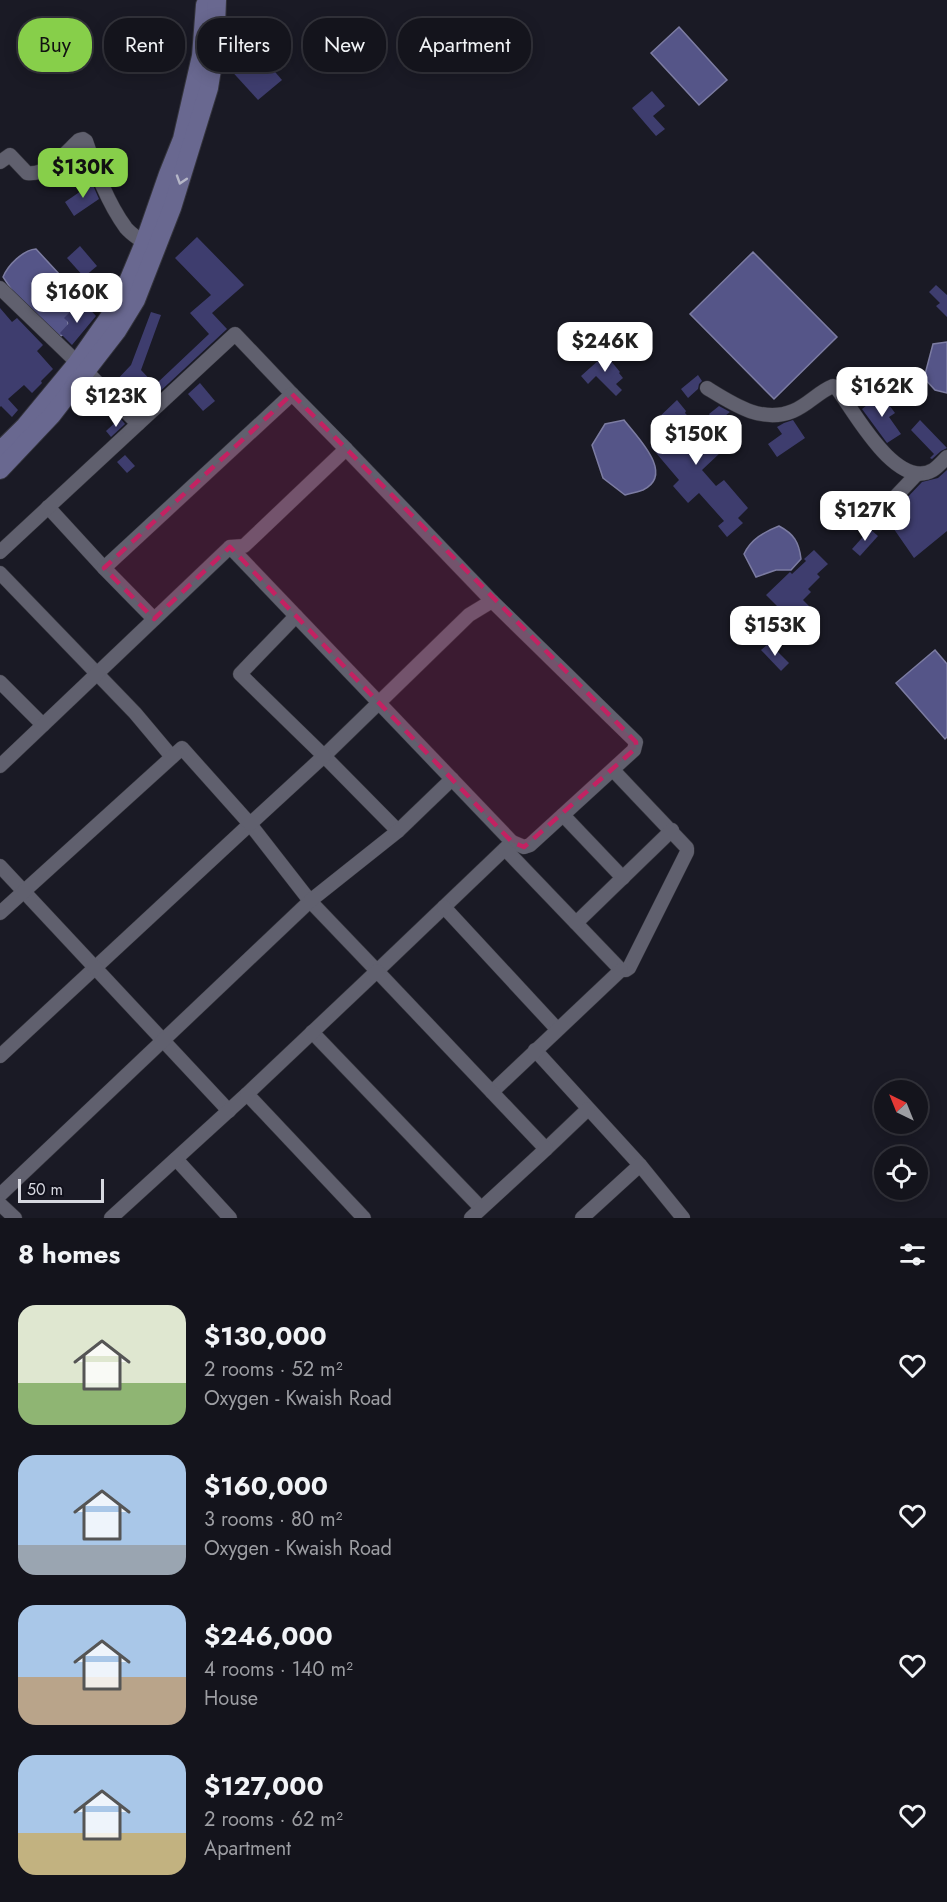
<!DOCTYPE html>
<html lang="en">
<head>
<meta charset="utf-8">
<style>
  body { margin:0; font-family:Jost,sans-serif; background:#1d1d25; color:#f1f3f6; height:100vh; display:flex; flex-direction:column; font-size:22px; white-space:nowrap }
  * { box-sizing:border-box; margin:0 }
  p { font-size:20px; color:#9d9ea3 }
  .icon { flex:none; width:33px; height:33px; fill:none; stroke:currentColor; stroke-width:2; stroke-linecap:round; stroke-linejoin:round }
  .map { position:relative; height:1218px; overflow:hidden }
  .details { display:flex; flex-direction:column; background:#14141c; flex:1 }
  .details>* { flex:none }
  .top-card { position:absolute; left:18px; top:18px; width:600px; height:54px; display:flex; gap:12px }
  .needle { width:39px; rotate:317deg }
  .fabs { position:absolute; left:874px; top:1080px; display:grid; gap:12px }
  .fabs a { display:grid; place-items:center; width:54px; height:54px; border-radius:50%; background:#14141c; box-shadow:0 3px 15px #0003,0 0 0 2px #33333b; font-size:30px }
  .scale { position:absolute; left:18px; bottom:15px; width:86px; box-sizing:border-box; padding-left:6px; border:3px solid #d6d7df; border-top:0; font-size:16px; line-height:21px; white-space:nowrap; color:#d6d7df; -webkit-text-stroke:4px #11111c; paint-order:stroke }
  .price { position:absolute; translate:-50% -51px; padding:0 14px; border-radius:12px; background:#fff; color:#222; font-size:20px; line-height:39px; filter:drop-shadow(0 2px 3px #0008) }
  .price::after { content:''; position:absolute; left:50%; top:36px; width:18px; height:14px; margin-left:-9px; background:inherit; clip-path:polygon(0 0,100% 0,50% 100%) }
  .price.active { background:#87cf4a; color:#111 }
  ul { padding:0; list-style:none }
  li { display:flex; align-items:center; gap:18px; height:150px; padding:0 18px }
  li span { display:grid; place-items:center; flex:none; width:168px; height:120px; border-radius:18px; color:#555 }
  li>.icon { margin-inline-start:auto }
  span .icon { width:72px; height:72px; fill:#fffc; stroke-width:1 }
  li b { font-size:26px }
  h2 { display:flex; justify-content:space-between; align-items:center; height:72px; padding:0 18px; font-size:26px }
  .tag { padding:0 21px; border-radius:24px; background:#14141c; box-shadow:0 3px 15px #0003,0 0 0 2px #33333b; font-size:21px; line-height:54px }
  .tag.active { background:#87cf4a; color:#111 }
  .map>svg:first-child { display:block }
  .water { fill:#558; stroke:#7c7ca2; stroke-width:1.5 }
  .building { fill:#3e3d6e }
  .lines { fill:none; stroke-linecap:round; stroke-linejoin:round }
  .minor-casing { stroke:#34343c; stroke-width:15 }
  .secondary-casing { stroke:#34343c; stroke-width:20 }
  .minor { stroke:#60606e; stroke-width:14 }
  .secondary { stroke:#696890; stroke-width:18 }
  .oneway { stroke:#b5b6c7 }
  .marked { fill:#c32262; fill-opacity:0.2; stroke:#c32262; stroke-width:4.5; stroke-dasharray:12 8; stroke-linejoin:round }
</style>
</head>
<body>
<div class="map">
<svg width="947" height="1218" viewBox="0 0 947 1218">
  <rect width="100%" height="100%" fill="#1a1a25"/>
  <!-- water -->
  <g class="water">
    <polygon points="679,27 727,80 699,105 651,53"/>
    <path d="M 36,249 L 60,275 L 81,302 L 67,318 L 68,324 L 66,333 L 57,338 L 21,304 L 3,277 C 8,265 23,250 36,249 Z"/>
    <polygon points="753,252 837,337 774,399 690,314"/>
    <polygon points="947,342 947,393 935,390 924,378 933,344"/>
    <path d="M 624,420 C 636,436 676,474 643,490 C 638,492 631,493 625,495 L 603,478 L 592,445 L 605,424 Z"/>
    <path d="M 779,526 C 794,534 799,542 801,559 L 791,570 L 776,570 L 756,577 L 744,554 C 751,539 764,532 779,526 Z"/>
    <polygon points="935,650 947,664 947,737 945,739 896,683"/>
  </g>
  <!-- building -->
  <g class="building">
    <polygon points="251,44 282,80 258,100 227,66"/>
    <polygon points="39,50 50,62 37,73 26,62"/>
    <polygon points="652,91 665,106 653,116 665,129 656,136 632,108"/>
    <polygon points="87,181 90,185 92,183 99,199 74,216 65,202 81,191 78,187"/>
    <polygon points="197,237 244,285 212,313 227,329 140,410 114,383 131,365 151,312 161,315 141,370 155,385 209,334 190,313 211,295 175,258"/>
    <polygon points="80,246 97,266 84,277 67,258"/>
    <polygon points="936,285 947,295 947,317 936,306 940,303 929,292"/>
    <polygon points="85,304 96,316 72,345 60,333 69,323 64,318 70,312 74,315"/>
    <polygon points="0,308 12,322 17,318 43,345 37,351 53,369 41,381 42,383 32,393 24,385 8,399 18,410 12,417 1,406 0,407"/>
    <polygon points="610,350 616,357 611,361 620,372 619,373 623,378 616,384 622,390 616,396 596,376 588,384 581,376"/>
    <polygon points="698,375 702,381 699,384 698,389 688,398 681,389"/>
    <polygon points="200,383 215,401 203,411 188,394"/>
    <polygon points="881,394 895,413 889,417 901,434 887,443 862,409"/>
    <polygon points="677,400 686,411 685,413 721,452 702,470 716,486 724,480 748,508 738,518 743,523 727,537 718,526 724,521 699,493 688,503 673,486 679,480 651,447 666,434 655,421"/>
    <polygon points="719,406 730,412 716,423 709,414"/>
    <polygon points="120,418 125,424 111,437 106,431"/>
    <polygon points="793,420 805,438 777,457 768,444 782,434 777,427 784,423"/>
    <polygon points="920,420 947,448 941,451 932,459 930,458 934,454 911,430"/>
    <polygon points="125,455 135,466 127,473 117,462"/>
    <polygon points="947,470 947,531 914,558 887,519 922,482 938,478"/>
    <polygon points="870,529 878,536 860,556 852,549"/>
    <polygon points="814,550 828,564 817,574 820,577 808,589 811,592 803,600 813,610 801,622 790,611 786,615 766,595 790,572 792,574 806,561 804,559"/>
    <polygon points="769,643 789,663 781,671 761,650"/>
  </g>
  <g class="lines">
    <defs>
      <g id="minor">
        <path d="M 0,162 L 10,155 L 27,173 C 47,176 65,153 79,140 L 83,139 L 86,141 C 96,171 107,202 126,228 C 131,234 138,238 144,243"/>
        <polyline points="0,288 86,371 138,424"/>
        <path d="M 707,388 C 733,404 762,424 793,411 C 808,405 818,392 833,386 L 838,390 C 855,413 897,491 933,470 C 938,467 943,461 947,457"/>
        <polyline points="346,449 492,601 636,742 634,750 530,845 524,847 512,842"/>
        <polyline points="48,507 104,568"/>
        <polyline points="875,518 917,474"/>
        <polyline points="0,552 235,334 292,394"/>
        <polyline points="0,573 135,713 172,757"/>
        <polyline points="154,619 104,568 292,394 346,449 244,546 230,547"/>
        <polyline points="0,682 43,725"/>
        <polyline points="0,766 230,547 512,842 377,971 310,901 250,824 0,1056"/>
        <polyline points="563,815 623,878"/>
        <polyline points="398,831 324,756 469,615 492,601"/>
        <polyline points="505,849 621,970 626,970 629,968 687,852 687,848 613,770"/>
        <polyline points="0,866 229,1111"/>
        <polyline points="444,907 557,1029"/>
        <polyline points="0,913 182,748 250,824 324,756 240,674 296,616"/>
        <polyline points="576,923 672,830"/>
        <polyline points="312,1032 481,1208"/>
        <polyline points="535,1050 640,1165"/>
        <polyline points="492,1092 621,970"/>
        <polyline points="546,1149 588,1109"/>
        <polyline points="176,1159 230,1218"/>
        <polyline points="0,1195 310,901 398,831 452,779"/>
        <polyline points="0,1204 15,1218"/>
        <polyline points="111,1218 247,1094"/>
        <polyline points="364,1218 247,1094 377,971 546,1149 471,1218"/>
        <polyline points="582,1218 640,1165 683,1218"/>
      </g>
      <g id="secondary">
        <polyline points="0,451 25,426 77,363 119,303 144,243 168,174 182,139 201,56 205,5"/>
        <polyline points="0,470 52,415 117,331 136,300 172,208 209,88 215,51 217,0"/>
      </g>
    </defs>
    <!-- minor casing -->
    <use href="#minor" class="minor-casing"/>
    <!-- secondary casing -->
    <use href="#secondary" class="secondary-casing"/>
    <!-- minor -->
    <use href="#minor" class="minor"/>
    <!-- secondary -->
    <use href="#secondary" class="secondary"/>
  </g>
  <!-- one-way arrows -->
  <defs><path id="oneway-chevron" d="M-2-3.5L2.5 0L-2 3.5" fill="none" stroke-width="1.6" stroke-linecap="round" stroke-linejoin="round" transform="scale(1.5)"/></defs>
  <use class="oneway" href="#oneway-chevron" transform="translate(181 180) rotate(108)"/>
  <!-- marked area -->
  <path class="marked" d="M 292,394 L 636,742 L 636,748 L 524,847 L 512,842 L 230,547 L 154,619 L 104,568 Z"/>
</svg>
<div class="fabs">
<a><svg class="needle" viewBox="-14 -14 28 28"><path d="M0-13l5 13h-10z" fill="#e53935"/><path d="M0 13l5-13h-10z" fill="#9d9ea3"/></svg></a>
<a><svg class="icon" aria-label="locate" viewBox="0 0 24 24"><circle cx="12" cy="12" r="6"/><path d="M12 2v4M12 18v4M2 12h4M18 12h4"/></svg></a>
</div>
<div class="scale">50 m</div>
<b class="price active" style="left:83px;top:199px">$130K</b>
<b class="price" style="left:77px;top:324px">$160K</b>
<b class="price" style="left:605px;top:373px">$246K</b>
<b class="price" style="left:882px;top:418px">$162K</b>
<b class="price" style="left:116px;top:428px">$123K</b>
<b class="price" style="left:696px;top:466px">$150K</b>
<b class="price" style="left:865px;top:542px">$127K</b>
<b class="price" style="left:775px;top:657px">$153K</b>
<div class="top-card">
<a class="tag active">Buy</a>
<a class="tag">Rent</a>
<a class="tag">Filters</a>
<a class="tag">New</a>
<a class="tag">Apartment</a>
</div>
</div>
<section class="details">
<h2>8 homes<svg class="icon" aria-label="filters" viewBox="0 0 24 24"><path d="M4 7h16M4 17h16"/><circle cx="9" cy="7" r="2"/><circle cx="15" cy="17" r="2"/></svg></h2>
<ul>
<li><span style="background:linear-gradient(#dfe7d0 65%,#8fb573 0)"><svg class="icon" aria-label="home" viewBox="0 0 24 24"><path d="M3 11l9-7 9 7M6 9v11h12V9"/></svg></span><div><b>$130,000</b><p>2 rooms · 52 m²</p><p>Oxygen - Kwaish Road</p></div><svg class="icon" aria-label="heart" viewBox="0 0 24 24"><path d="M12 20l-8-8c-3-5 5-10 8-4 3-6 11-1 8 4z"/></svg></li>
<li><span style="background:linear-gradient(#a9c7e8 75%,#9aa5b1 0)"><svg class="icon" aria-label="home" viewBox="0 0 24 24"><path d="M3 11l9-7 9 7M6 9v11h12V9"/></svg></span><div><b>$160,000</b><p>3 rooms · 80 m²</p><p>Oxygen - Kwaish Road</p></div><svg class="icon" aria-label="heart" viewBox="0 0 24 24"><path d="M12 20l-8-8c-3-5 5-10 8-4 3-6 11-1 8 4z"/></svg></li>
<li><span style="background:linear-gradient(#a9c7e8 60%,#b9a48a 0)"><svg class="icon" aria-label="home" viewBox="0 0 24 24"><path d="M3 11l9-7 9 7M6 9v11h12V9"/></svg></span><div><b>$246,000</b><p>4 rooms · 140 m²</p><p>House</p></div><svg class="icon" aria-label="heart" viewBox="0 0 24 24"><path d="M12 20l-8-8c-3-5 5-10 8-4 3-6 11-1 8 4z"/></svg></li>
<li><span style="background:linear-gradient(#a9c7e8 65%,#c2b280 0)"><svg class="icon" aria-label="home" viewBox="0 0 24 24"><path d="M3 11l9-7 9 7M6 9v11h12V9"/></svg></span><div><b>$127,000</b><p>2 rooms · 62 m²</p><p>Apartment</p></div><svg class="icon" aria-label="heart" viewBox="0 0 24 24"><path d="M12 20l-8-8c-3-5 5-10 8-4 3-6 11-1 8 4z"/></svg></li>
</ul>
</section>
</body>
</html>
